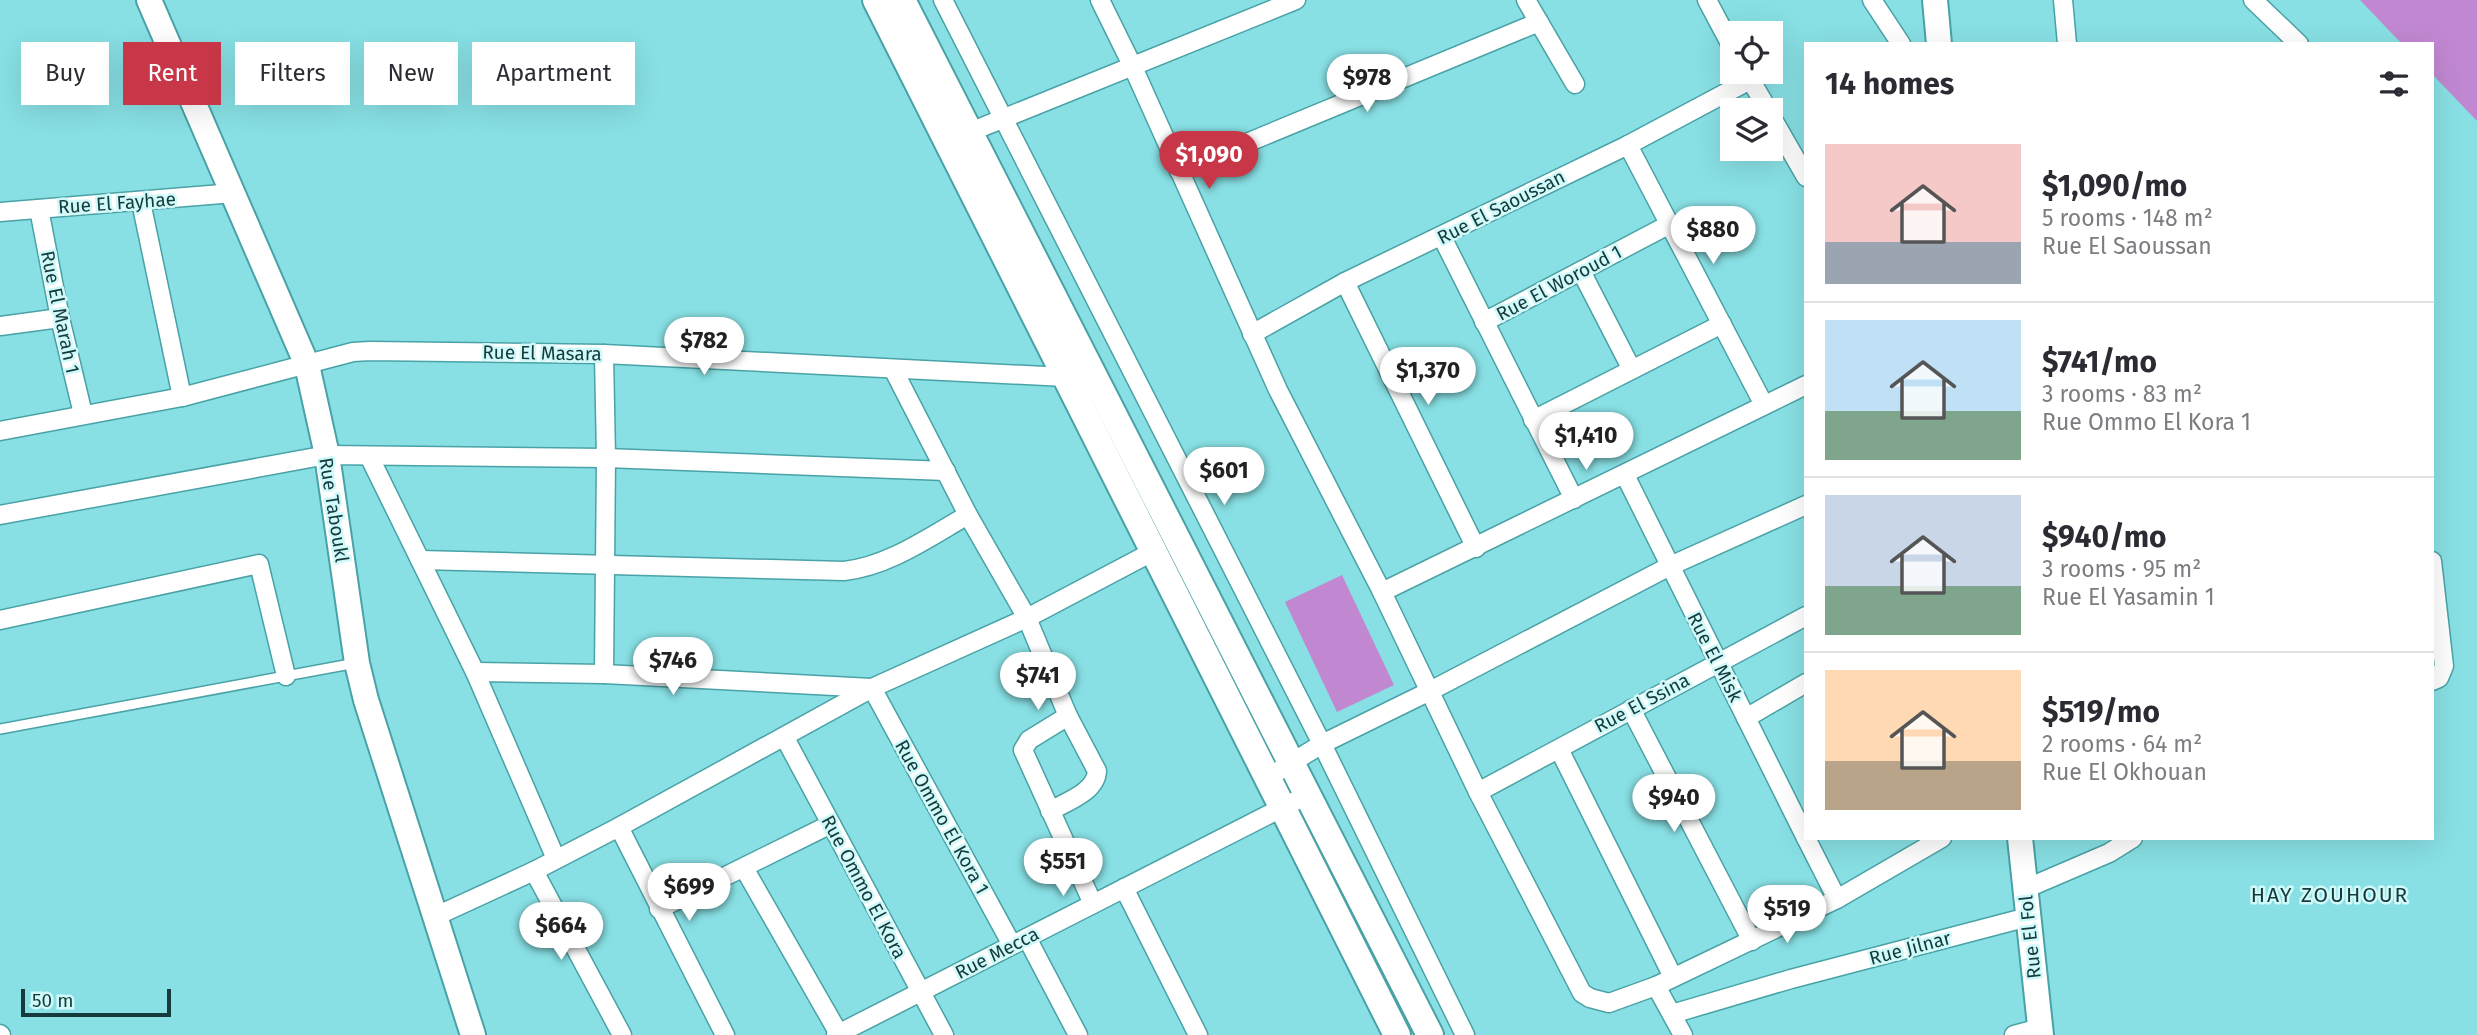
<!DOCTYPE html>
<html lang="en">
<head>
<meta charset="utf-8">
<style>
  body { margin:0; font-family:"Fira Sans",sans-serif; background:#f2f2f3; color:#2b2b33; height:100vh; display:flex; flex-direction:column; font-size:26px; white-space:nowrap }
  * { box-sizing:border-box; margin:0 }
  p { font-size:23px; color:#7c7c81 }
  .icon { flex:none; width:38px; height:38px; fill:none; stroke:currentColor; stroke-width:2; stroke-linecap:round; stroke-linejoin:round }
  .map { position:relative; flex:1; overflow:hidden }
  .drawer { position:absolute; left:1804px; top:42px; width:630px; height:798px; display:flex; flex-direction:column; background:#fff; border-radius:0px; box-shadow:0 7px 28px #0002 }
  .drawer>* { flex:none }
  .guide { position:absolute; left:21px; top:42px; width:665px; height:63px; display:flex; gap:14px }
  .tools { position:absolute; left:1720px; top:21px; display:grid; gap:14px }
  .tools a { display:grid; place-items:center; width:63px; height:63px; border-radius:0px; background:#fff; box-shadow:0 7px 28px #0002; font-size:35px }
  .scale { position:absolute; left:21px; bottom:18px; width:150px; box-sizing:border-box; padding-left:7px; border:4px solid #143a3b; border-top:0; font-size:19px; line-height:24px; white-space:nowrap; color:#143a3b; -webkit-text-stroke:5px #d0f9fa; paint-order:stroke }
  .price { position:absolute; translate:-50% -60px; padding:0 16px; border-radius:24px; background:#fff; color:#222; font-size:23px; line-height:46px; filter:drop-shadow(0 2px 4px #0008) }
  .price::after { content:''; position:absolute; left:50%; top:42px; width:21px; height:16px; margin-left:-10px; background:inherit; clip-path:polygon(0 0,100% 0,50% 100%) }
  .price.active { background:#c73748; color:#fff }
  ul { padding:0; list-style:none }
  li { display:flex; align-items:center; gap:21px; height:175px; padding:0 21px }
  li+li { border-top:2px solid #e1e1e2 }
  li span { display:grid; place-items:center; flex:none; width:196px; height:140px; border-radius:0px; color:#555 }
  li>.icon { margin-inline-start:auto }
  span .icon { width:84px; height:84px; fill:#fffc; stroke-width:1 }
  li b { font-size:30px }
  h2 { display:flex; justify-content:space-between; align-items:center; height:84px; padding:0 21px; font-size:30px }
  .chip { padding:0 24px; border-radius:0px; background:#fff; box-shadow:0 7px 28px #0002; font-size:24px; line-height:63px }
  .chip.active { background:#c73748; color:#fff }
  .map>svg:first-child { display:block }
  .green { fill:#c188d1 }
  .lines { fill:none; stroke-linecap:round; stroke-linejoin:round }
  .lane-casing { stroke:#49a2a6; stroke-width:12 }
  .street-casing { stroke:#49a2a6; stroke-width:21 }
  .secondary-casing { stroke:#49a2a6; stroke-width:28 }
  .primary-casing { stroke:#49a2a6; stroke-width:30 }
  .lane { stroke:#fff; stroke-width:9 }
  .street { stroke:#fff; stroke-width:18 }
  .secondary { stroke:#fff; stroke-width:24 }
  .primary { stroke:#fff; stroke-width:26 }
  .labels { text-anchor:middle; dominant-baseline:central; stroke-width:5; stroke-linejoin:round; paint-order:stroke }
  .street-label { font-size:19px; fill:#143a3b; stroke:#d0f9fa }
  .neighbourhood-label { font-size:21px; letter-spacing:2px; fill:#143a3b; stroke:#d0f9fa }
</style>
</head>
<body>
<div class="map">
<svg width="2477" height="1035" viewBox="0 0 2477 1035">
  <rect width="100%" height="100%" fill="#88e0e4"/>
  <!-- green -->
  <g class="green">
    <polygon points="2360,0 2477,0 2477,121 2433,75 2432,44 2402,44"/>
    <polygon points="1342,575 1394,685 1337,712 1285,602"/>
  </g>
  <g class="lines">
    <defs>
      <polyline id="lane" points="0,729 356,663"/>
      <g id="street">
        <polyline points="943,0 1322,744 1465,1035"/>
        <polyline points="1100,0 1132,65 1278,390 1382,592 1478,792 1582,993 1590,998 1609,1003 1656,986 1837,899 1942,838"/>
        <polyline points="1526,0 1575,84"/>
        <polyline points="1707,0 1732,47"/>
        <polyline points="1872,0 1901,44"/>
        <polyline points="2063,0 2067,44"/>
        <polyline points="2253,0 2299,44"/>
        <polyline points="1746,72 1768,110"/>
        <polyline points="1771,116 1806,177"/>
        <polyline points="970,132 1296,0"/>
        <polyline points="1628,145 1764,405"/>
        <polyline points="1179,171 1539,22"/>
        <polyline points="141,202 182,397"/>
        <polyline points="39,209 60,318 83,414"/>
        <polyline points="0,212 234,193"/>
        <polyline points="1442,237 1574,499"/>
        <polyline points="1581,271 1631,368"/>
        <polyline points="1345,282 1476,548"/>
        <polyline points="1484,322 1670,224"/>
        <polyline points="0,326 60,318"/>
        <polyline points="1252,334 1345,282 1628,145 1750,80"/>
        <path d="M 893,369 L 968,515 L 1027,618 L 1068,716 L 1097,771 C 1096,792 1066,802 1050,811"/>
        <polyline points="1533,420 1722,324"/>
        <polyline points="0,431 182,397 353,352 370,351 604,354 1065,377 1073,374"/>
        <polyline points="369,456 475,672 556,859"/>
        <polyline points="1625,475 1806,838"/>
        <polyline points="0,515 327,455 606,458 946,471"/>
        <path d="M 420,560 L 844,571 C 889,566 929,537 968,515"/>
        <polyline points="2432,561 2444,666 2439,678 2432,681"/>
        <polyline points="1382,592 1806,385"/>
        <polyline points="0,620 259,564 286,676"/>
        <polyline points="475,672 604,674 872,688 1012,945"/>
        <polyline points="604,674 606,458 604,354"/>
        <polyline points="1631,709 1752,941"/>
        <polyline points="1068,716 1029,740 1023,750 1093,904"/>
        <polyline points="1746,718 1806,683"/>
        <polyline points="785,738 944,1035"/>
        <polyline points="1559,749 1673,977"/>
        <polyline points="1267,778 1322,744 1430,691 1670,566 1806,505"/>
        <polyline points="1478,792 1806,616"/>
        <polyline points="619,827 725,1035"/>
        <polyline points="1806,838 1837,899"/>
        <polyline points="744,868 839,1034"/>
        <polyline points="534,871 622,1035"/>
        <polyline points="1124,888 1198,1035"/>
        <polyline points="2025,889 2109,853 2133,838"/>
        <polyline points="659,909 831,824"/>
        <polyline points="434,917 534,871 619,827 872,688 1027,618 1154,551"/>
        <polyline points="1027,938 1078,1035"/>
        <polyline points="1656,986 1683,1035"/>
        <polyline points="1672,1014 1791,979 2028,917"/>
        <polyline points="0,1034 1,1035"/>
        <polyline points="836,1035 1307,795"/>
        <polyline points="2014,1035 2040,1028"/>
      </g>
      <g id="secondary">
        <polyline points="149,0 307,365 327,455 357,663 366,700 473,1035"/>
        <polyline points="1935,0 1939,44"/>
        <polyline points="2020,838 2041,1035"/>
      </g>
      <g id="primary">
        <path d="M 876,0 C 1048,346 1225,689 1397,1035"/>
        <polyline points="902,0 1430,1035"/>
      </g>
    </defs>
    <!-- lane casing -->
    <use href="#lane" class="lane-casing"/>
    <!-- street casing -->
    <use href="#street" class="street-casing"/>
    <!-- secondary casing -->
    <use href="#secondary" class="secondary-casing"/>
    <!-- primary casing -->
    <use href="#primary" class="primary-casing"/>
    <!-- lane -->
    <use href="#lane" class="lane"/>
    <!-- street -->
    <use href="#street" class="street"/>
    <!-- secondary -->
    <use href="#secondary" class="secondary"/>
    <!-- primary -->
    <use href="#primary" class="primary"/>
  </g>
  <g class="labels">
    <!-- street labels -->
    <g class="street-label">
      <text transform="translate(117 203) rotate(-4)">Rue El Fayhae</text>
      <text transform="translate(1501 207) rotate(-27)">Rue El Saoussan</text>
      <text transform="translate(1559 283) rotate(-28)">Rue El Woroud 1</text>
      <text transform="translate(60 312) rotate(78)">Rue El Marah 1</text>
      <text transform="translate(542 353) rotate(1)">Rue El Masara</text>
      <text transform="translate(334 510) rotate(81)">Rue Taboukl</text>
      <text transform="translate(1715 657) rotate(63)">Rue El Misk</text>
      <text transform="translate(1642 703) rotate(-28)">Rue El Ssina</text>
      <text transform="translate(942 817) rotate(61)">Rue Ommo El Kora 1</text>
      <text transform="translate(864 887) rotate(62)">Rue Ommo El Kora</text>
      <text transform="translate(2030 937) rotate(-96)">Rue El Fol</text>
      <text transform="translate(1910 948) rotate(-15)">Rue Jilnar</text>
      <text transform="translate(997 953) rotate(-27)">Rue Mecca</text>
    </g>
    <!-- neighbourhood labels -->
    <g class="neighbourhood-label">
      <text x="2330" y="895">HAY ZOUHOUR</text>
    </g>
  </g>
</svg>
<div class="tools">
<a><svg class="icon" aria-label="locate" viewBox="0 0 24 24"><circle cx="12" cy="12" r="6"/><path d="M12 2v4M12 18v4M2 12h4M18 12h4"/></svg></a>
<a><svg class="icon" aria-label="layers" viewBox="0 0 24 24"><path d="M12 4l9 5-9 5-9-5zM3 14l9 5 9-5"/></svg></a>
</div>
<div class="scale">50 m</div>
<b class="price" style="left:1367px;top:114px">$978</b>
<b class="price active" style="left:1209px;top:191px">$1,090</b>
<b class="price" style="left:1713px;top:266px">$880</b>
<b class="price" style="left:704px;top:377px">$782</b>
<b class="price" style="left:1428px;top:407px">$1,370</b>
<b class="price" style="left:1586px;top:472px">$1,410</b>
<b class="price" style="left:1224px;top:507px">$601</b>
<b class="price" style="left:673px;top:697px">$746</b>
<b class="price" style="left:1038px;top:712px">$741</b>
<b class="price" style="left:1674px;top:834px">$940</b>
<b class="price" style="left:1063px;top:898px">$551</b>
<b class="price" style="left:689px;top:923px">$699</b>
<b class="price" style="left:1787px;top:945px">$519</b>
<b class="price" style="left:561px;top:962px">$664</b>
<div class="guide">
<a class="chip">Buy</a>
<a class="chip active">Rent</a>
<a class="chip">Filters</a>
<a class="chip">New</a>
<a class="chip">Apartment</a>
</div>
<section class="drawer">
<h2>14 homes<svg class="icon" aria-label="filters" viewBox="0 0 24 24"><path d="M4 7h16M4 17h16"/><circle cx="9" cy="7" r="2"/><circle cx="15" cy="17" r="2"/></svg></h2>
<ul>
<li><span style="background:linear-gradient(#f6c9c9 70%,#9aa5b1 0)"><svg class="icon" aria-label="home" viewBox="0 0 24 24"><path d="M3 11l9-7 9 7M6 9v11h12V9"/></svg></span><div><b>$1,090/mo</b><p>5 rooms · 148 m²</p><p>Rue El Saoussan</p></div></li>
<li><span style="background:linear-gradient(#bfe0f5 65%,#7fa58c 0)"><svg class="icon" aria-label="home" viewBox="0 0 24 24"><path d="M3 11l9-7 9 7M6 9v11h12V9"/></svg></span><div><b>$741/mo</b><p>3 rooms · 83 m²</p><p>Rue Ommo El Kora 1</p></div></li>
<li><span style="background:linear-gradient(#c9d6e8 65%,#7fa58c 0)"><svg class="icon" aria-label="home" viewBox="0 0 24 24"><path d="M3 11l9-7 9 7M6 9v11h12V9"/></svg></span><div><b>$940/mo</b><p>3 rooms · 95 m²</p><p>Rue El Yasamin 1</p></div></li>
<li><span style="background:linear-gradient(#ffd9b3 65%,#b9a48a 0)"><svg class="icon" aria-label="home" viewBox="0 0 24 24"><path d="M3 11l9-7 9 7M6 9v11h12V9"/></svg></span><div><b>$519/mo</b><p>2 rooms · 64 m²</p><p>Rue El Okhouan</p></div></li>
</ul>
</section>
</div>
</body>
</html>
